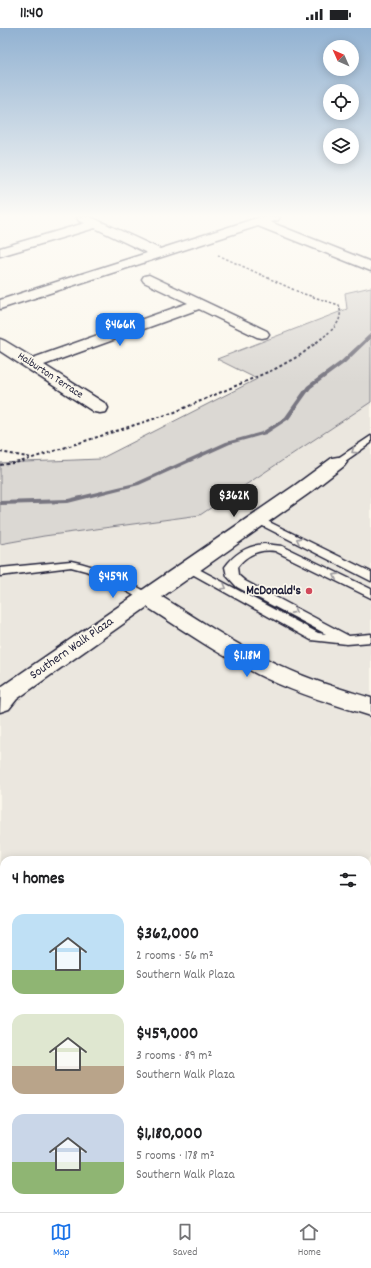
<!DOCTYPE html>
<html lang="en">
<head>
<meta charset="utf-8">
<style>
  body { margin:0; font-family:Dekko,sans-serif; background:#f2f2f2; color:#202124; height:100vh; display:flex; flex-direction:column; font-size:15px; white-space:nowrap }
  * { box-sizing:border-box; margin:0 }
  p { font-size:13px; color:#757577 }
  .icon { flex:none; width:22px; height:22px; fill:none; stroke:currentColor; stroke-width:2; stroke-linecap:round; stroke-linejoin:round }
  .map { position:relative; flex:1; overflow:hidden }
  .drawer { position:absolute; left:0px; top:828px; width:371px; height:356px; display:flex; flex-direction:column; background:#fff; border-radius:12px 12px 0 0; box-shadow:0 2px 10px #0003 }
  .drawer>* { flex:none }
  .needle { width:26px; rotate:315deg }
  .buttons { position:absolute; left:323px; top:12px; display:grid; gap:8px }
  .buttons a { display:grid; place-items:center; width:36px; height:36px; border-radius:50%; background:#fff; box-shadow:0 2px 10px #0003; font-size:20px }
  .price { position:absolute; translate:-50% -34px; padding:0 9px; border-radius:8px; background:#1a73e8; color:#fff; font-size:13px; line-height:26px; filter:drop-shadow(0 1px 2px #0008) }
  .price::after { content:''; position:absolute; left:50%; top:24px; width:12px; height:9px; margin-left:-6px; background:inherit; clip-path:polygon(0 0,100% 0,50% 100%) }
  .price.active { background:#222; color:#fff }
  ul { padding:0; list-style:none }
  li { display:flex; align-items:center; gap:12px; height:100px; padding:0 12px }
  li span { display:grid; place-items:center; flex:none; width:112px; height:80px; border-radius:12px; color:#555 }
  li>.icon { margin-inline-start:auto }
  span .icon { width:48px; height:48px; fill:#fffc; stroke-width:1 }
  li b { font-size:17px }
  h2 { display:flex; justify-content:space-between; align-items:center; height:48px; padding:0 12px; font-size:17px }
  .status { display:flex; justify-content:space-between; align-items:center; height:28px; padding:0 20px; background:#fff; direction:ltr }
  .status svg { height:11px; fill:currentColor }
  .tab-bar { display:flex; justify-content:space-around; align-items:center; height:56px; border-top:1px solid #e0e0e0; background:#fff; font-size:11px; color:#757577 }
  .tab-bar a { display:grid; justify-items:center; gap:2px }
  .tab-bar .active { color:#1a73e8 }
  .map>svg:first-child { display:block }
  .built { fill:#ebe7df }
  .green { fill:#dbd8d3; stroke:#7e7d87 }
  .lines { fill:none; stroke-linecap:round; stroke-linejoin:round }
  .stream { fill:#787681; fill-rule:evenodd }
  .lane-casing { stroke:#22223b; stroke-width:3 }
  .street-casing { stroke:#22223b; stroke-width:3 }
  .secondary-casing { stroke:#22223b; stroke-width:3 }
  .path-far2 { stroke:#22223b; stroke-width:1.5; stroke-dasharray:2.5 2; stroke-linecap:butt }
  .path-far1 { stroke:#22223b; stroke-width:2; stroke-dasharray:3 2.5; stroke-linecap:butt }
  .path { stroke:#22223b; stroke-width:3.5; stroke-dasharray:6 4.5; stroke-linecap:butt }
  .lane { fill:#fbf7ec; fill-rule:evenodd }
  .street { fill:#fbf7ec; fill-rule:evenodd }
  .secondary { fill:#fbf7ec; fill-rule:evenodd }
  .oneway { stroke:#99979c }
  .poi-dot { fill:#d1495b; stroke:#fbf7ec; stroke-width:1.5 }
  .labels { text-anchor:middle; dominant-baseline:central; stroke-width:3.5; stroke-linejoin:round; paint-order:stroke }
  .far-street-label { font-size:11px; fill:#22223b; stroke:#fbf7ec }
  .poi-label { font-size:13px; font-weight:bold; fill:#22223b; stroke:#fbf7ec; text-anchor:end }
  .street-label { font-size:13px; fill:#22223b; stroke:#fbf7ec }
</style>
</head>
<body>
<div class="status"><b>11:40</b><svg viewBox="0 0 49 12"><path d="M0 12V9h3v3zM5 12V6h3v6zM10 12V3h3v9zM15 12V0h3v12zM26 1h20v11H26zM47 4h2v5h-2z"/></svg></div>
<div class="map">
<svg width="371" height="1184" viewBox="0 0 371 1184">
  <rect width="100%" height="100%" fill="#fbf7ec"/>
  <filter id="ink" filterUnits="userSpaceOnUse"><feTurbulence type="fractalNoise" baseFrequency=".025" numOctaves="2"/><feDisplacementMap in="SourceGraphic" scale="8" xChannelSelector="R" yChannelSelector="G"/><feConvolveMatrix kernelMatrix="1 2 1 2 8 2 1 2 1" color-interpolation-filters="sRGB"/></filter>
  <g filter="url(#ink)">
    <!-- built -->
    <polygon class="built" points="371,374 371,828 367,833 4,832 4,1123 0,1124 0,516 44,508 200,487"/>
    <!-- green -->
    <polygon class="green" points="371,259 371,374 200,487 44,508 0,516 0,435 100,431 257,351 217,331 347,281 345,265"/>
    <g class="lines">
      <!-- stream -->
      <polygon class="stream" points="371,305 371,310 345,335 311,360 289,391 266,406 230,416 139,457 68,475 0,477 0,473 68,471 135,455 226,414 262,404 285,389 307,358 341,333"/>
      <defs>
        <g id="lane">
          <polygon points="371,408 371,415 341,436 335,436 333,434 335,432"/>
          <polygon points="259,489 371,544 371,553 255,494 254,492"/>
          <path d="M 264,516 L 282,518 L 371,561 L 371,570 L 275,523 C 259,521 246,527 237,539 L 238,547 L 245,553 L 349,608 L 371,606 L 371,614 L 347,616 L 311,612 L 185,542 L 183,540 L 185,538 L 193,538 L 318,605 L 326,606 L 237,559 L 227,548 L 225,539 C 235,525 247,518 264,516 Z"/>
          <path d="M 71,533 C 101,539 123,551 150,566 L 152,569 L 150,572 L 142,572 L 105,551 L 86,543 L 71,539 L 0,548 L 0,540 Z"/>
        </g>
        <g id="street">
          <polygon points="77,189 91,189 160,221 260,189 280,189 278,192 270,194 371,234 371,243 258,198 0,281 0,272 147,225 95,200 0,228 0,220 85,195 79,193"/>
          <polygon points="149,247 267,303 269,306 267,309 262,310 257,309 199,281 44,337 106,376 108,380 106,384 100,385 94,384 0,323 0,311 5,313 33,330 188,275 144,254 142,251 144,248"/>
          <path d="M 338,429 L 344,430 L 347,434 L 344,438 L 308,466 L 162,569 C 201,593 239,619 281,638 C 310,652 341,661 371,670 L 371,688 C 335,677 299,666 265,650 C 224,630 186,604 147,579 L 17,671 L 9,681 L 0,684 L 1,659 L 294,458 L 332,430 Z"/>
        </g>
        <g id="secondary">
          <polygon points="371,877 371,908 367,909 367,879"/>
          <polygon points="371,1012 371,1048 367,1049 367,1014"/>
          <polygon points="4,1176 4,1180 44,1180 43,1184 1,1184"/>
          <polygon points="188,1180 228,1180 227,1184 187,1184"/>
        </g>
      </defs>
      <!-- lane casing -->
      <use href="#lane" class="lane-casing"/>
      <!-- street casing -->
      <use href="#street" class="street-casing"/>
      <!-- secondary casing -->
      <use href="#secondary" class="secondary-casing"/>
      <!-- path-far2 -->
      <path class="path-far2" d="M 218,227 L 301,265 L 339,277 C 344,294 333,301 321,311"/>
      <!-- path-far1 -->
      <g class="path-far1">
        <polyline points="0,424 32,430"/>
        <polyline points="0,437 20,434 175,384 277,340 302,326 322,310"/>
      </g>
      <!-- path -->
      <g class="path">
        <polyline points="367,1139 371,1135"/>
        <polyline points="313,1184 318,1180"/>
      </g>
      <!-- lane -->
      <use href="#lane" class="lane"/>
      <!-- street -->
      <use href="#street" class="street"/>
      <!-- secondary -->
      <use href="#secondary" class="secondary"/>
    </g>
    <!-- one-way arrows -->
    <defs><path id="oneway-chevron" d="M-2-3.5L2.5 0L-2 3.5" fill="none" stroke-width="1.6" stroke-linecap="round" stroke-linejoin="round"/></defs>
    <g class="oneway">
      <use href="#oneway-chevron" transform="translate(354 423) rotate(146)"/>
      <use href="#oneway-chevron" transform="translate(299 512) rotate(-153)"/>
      <use href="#oneway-chevron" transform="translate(336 548) rotate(-154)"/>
      <use href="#oneway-chevron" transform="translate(224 559) rotate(29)"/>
      <use href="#oneway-chevron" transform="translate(294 583) rotate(28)"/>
    </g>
  </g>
  <!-- sky -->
  <linearGradient id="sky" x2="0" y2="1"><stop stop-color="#92b2d2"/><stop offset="0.53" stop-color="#fdfbf6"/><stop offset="1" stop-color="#fdfbf6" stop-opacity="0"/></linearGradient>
  <rect width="371" height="355" fill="url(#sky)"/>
  <!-- markers -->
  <circle class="poi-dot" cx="309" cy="563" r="4"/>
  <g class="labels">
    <!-- far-street labels -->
    <g class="far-street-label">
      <text transform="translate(50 348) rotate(33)">Halburton Terrace</text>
    </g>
    <!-- poi labels -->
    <g class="poi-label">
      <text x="301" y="563">McDonald's</text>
    </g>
    <!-- street labels -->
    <g class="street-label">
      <text transform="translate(72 621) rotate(-35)">Southern Walk Plaza</text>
    </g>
  </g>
</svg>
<div class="buttons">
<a><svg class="needle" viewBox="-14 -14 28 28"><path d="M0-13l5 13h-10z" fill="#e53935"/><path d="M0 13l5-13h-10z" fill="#757577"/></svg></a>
<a><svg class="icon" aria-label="locate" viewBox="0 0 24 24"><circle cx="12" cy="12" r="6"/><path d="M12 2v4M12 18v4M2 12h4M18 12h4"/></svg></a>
<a><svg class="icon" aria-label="layers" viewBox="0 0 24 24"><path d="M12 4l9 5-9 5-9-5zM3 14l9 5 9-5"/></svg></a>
</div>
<b class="price" style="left:120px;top:319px">$466K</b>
<b class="price active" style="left:234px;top:490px">$362K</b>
<b class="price" style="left:113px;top:571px">$459K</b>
<b class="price" style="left:247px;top:650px">$1.18M</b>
<section class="drawer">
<h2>4 homes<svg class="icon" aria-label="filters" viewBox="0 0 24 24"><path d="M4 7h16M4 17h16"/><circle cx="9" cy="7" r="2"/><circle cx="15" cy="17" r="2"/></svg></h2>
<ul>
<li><span style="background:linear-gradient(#bfe0f5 70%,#8fb573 0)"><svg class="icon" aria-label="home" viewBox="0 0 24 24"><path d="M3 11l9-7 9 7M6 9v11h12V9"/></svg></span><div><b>$362,000</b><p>2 rooms · 56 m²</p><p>Southern Walk Plaza</p></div></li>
<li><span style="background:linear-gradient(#dfe7d0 65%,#b9a48a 0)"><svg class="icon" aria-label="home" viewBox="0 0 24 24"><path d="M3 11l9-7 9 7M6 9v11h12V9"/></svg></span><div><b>$459,000</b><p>3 rooms · 89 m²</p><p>Southern Walk Plaza</p></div></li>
<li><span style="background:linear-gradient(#c9d6e8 60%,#8fb573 0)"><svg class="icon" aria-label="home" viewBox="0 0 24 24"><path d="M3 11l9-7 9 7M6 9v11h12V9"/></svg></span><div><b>$1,180,000</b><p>5 rooms · 178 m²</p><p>Southern Walk Plaza</p></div></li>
</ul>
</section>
</div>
<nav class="tab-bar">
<a class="active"><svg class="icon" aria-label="map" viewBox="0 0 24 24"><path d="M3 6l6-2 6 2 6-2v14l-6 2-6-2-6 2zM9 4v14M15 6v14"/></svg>Map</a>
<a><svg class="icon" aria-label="saved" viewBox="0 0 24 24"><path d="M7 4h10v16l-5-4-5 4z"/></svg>Saved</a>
<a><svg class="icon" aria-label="home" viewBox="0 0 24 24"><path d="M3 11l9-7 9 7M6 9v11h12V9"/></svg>Home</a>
</nav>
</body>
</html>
